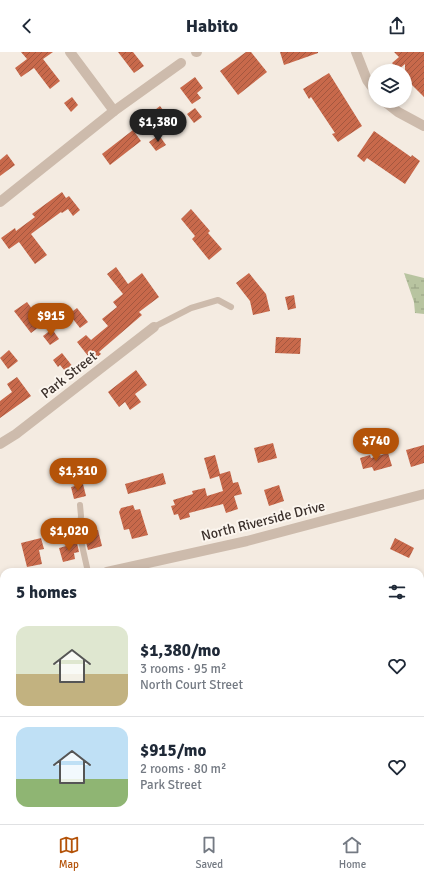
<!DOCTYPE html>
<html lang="en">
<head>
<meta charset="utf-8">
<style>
  body { margin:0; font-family:Signika,sans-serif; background:#f6f6f7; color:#1f2937; height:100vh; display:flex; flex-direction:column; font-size:15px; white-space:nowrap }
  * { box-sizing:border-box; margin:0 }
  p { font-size:13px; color:#747a83 }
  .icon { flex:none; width:22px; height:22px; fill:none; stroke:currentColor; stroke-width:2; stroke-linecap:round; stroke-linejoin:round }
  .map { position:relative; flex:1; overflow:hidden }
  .side { position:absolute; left:0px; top:516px; width:424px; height:256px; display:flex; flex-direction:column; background:#fff; border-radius:12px 12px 0 0; box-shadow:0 2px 6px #0003 }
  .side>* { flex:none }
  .tools { position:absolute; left:368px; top:12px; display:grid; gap:8px }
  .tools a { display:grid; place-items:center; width:44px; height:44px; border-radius:50%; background:#fff; box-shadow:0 2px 6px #0003; font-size:20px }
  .price { position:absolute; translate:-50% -34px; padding:0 9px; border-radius:14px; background:#b45309; color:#fff; font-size:13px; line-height:26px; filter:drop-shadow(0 1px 2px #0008) }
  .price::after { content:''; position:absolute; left:50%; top:24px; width:12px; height:9px; margin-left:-6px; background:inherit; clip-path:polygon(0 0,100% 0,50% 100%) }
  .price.selected { background:#222; color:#fff }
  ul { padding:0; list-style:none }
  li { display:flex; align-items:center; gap:12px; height:100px; padding:0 16px }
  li+li { border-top:1px solid #e0e1e3 }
  li span { display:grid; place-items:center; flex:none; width:112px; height:80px; border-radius:12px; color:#555 }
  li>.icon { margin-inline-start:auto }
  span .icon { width:48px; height:48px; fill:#fffc; stroke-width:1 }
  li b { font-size:17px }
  h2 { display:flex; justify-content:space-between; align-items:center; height:48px; padding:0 16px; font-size:17px }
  header { display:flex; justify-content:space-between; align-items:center; height:52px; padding:0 16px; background:#fff; font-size:18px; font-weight:800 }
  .dock { display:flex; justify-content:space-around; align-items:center; height:56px; border-top:1px solid #e0e1e3; background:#fff; font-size:11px; color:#747a83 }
  .dock a { display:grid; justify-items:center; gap:2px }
  .dock .selected { color:#b45309 }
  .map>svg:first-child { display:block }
  .wetland { fill:url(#wetland-marsh) }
  .water { fill:#7fb0b2 }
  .building { fill:url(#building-hatch) }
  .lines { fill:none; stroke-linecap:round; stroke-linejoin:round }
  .service { stroke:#cdbbac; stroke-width:6 }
  .minor { stroke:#cdbbac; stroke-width:10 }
  .tertiary { stroke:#cdbbac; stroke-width:10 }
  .labels { text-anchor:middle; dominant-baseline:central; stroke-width:4; stroke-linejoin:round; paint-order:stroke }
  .street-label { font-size:14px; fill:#3b302b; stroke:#fbf5ee }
</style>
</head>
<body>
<header><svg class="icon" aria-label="back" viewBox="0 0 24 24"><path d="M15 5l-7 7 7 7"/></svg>Habito<svg class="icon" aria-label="share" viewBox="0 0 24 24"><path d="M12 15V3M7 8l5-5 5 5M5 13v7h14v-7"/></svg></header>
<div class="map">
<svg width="424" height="772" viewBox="0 0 424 772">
  <defs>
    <pattern id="wetland-marsh" width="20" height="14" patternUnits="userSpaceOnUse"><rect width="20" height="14" fill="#b8c4a0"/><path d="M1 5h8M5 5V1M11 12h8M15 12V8" fill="none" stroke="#97a083"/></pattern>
    <pattern id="building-hatch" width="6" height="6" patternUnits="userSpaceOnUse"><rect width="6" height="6" fill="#c8694b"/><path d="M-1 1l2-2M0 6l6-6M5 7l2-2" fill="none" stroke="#a4573f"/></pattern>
  </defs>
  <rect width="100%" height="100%" fill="#f4ebe1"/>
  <!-- wetland -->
  <polygon class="wetland" points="404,221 424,226 424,262 415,261 414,250"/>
  <!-- water -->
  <polygon class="water" points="0,626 4,626 4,768 420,768 420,663 424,663 424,772 0,772"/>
  <!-- building -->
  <g class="building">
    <polygon points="21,0 53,0 43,7 60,29 50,37 34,16 21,25 15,16 27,7"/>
    <polygon points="118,0 133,0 144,14 134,21"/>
    <polygon points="246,0 251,0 267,20 238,43 220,19"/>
    <polygon points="280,0 318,0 318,1 284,13"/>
    <polygon points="394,0 424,0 424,45 405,26 405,12 398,18 392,11 399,5"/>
    <polygon points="329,21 362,74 338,90 332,82 335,81 311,45 309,47 303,37"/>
    <polygon points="195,25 203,36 197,41 201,46 192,52 180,36"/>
    <polygon points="72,45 78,53 71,60 64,51"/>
    <polygon points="160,54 169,66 156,75 147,64"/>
    <polygon points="195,56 202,65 194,71 187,62"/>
    <polygon points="133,78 141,89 110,113 102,102"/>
    <polygon points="374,79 411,105 412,103 420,109 405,132 367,106 364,110 357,104"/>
    <polygon points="159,83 166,93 156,99 149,90"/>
    <polygon points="7,102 15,113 0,124 0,108"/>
    <polygon points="62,140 66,146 69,144 80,158 73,164 68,157 62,161 61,160 31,182 47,203 35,212 19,190 9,197 1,186 15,176 16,179 35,165 32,162"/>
    <polygon points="191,157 210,179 208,181 222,197 209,208 192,187 195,184 181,167"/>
    <polygon points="116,215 128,232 142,221 159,245 139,260 142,263 99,300 101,302 92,309 77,290 86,283 91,288 108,274 102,267 117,255 113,250 123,242 107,222"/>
    <polygon points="249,221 266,242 270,259 253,263 250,249 236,231"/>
    <polygon points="294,243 296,256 288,258 285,245"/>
    <polygon points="27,250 43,272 31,281 14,259"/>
    <polygon points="77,256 88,270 80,276 69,262"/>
    <polygon points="52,277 59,287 50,293 43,284"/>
    <polygon points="276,285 301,286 300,302 275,301"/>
    <polygon points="9,298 18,309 8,317 0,306"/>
    <polygon points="62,301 77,320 70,325 60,313 58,315 53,308"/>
    <polygon points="136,318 147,333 135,342 141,350 130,358 125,350 119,355 108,340"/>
    <polygon points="17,325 31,344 0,366 0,349 12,340 7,332"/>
    <polygon points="273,391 277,406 258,411 254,396"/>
    <polygon points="424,393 424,411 411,415 406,398"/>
    <polygon points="388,401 392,414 374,419 372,415 363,417 360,406 370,403 371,406"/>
    <polygon points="215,403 220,422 230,419 233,431 238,430 242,442 234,444 238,457 226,461 223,452 189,461 190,465 180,468 178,462 174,463 171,454 175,453 173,448 193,442 192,439 205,436 207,444 223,439 219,424 210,427 204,406"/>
    <polygon points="163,421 166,432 128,442 125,432"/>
    <polygon points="83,432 86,444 74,447 71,435"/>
    <polygon points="279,433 284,449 269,454 264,438"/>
    <polygon points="133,453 135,458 140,457 148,483 132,487 129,477 124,478 119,460 121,456"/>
    <polygon points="98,478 102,494 88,498 84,482"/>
    <polygon points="41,486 44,497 39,498 42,512 27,515 21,491"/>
    <polygon points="395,486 414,496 409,506 390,497"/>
    <polygon points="77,491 79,500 74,501 75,507 63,510 59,496"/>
  </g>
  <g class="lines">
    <!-- service -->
    <g class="service">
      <polyline points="154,275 191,256 218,248 231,255"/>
      <polyline points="80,453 81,464 79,480 88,520"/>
    </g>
    <!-- minor -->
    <g class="minor">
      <polyline points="70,0 114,59"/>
      <polyline points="196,0 197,0"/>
      <polyline points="356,0 367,28 375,39"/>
      <polyline points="384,49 398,60 424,74"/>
      <polyline points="0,150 114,59 181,11"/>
      <polyline points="0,392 16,382 154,275"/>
    </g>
    <!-- tertiary -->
    <g class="tertiary">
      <polyline points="107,520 247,489 424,442"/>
      <polyline points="0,547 4,546"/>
    </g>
  </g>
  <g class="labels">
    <!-- street labels -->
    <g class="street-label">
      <text transform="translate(69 323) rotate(-38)">Park Street</text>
      <text transform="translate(263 469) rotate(-14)">North Riverside Drive</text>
    </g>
  </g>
</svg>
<div class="tools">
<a><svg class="icon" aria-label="layers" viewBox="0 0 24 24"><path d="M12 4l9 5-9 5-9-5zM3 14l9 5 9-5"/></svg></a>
</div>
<b class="price selected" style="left:158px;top:91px">$1,380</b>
<b class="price" style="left:51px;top:285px">$915</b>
<b class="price" style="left:376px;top:410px">$740</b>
<b class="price" style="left:78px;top:440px">$1,310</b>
<b class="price" style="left:69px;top:500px">$1,020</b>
<section class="side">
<h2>5 homes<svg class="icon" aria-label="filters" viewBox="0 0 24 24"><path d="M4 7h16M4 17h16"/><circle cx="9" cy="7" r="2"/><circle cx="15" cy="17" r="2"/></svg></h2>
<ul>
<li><span style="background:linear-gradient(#dfe7d0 60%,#c2b280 0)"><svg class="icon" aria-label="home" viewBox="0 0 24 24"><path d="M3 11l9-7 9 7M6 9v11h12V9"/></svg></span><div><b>$1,380/mo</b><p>3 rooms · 95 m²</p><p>North Court Street</p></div><svg class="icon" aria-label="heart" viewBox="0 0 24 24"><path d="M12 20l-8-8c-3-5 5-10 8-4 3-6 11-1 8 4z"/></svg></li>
<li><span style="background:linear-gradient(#bfe0f5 65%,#8fb573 0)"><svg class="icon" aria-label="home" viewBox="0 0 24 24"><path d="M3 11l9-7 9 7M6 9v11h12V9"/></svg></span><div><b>$915/mo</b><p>2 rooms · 80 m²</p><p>Park Street</p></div><svg class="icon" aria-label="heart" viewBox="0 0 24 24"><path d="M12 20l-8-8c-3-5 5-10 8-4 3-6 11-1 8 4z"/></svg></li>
</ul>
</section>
</div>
<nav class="dock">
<a class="selected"><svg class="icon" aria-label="map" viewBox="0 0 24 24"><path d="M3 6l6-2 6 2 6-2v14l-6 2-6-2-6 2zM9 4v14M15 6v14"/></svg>Map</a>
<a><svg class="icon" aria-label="saved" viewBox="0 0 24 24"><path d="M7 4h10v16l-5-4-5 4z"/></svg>Saved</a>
<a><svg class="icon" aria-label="home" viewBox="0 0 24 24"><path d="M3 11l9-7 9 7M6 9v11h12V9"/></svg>Home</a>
</nav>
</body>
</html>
